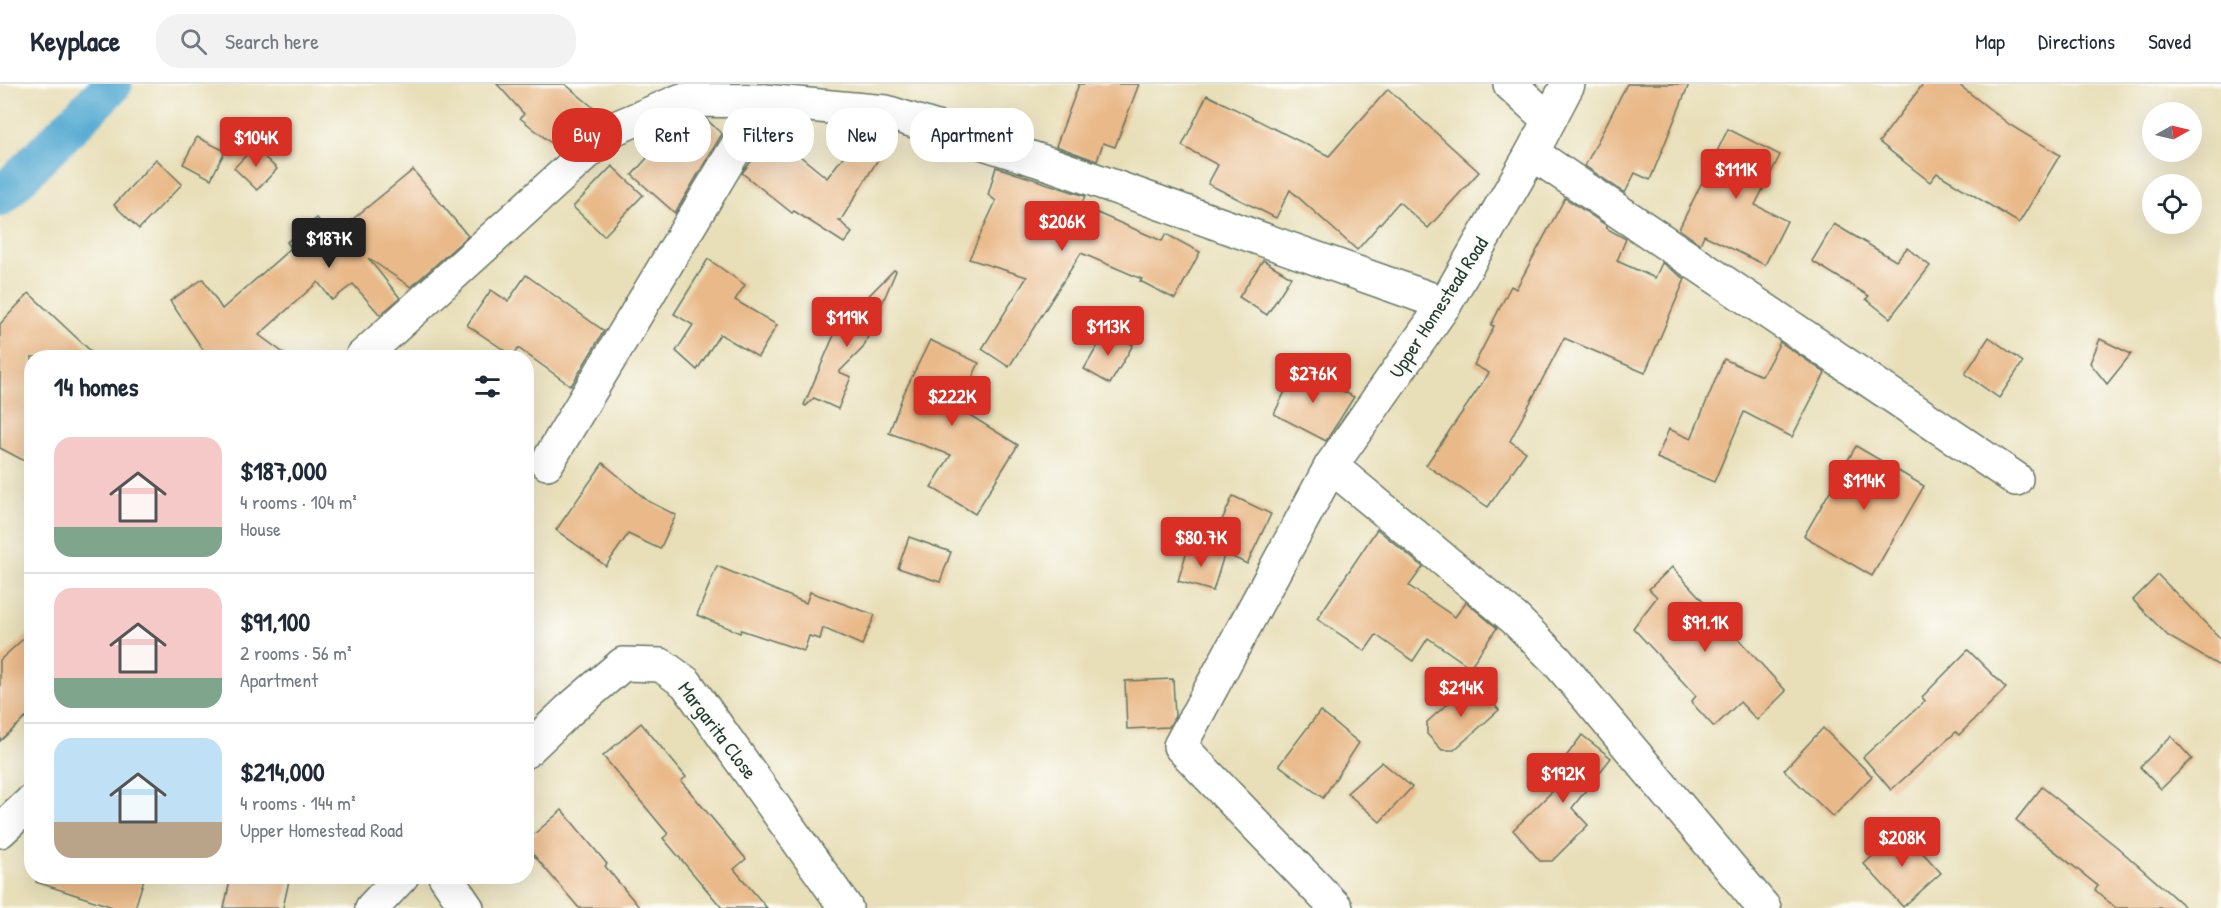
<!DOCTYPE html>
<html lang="en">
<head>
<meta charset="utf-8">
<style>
  body { margin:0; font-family:"Patrick Hand",sans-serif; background:#f2f2f3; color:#1f2937; height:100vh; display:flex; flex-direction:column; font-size:22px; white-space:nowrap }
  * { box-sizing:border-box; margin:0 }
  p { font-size:20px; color:#747a83 }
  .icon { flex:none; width:33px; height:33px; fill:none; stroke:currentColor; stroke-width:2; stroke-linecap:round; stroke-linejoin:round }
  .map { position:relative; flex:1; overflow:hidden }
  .sheet { position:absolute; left:24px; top:266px; width:510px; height:534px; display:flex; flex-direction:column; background:#fff; border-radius:24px; box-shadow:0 6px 24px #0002 }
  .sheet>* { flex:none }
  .hud { position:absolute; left:552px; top:24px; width:570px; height:54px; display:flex; gap:12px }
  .needle { width:39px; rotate:82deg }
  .fabs { position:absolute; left:2142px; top:18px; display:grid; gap:12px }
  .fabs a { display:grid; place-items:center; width:60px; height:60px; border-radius:50%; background:#fff; box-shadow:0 6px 24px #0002; font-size:30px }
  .price { position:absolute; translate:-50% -51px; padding:0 14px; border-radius:6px; background:#d93025; color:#fff; font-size:20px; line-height:39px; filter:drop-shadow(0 2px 3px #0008) }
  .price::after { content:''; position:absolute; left:50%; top:36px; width:18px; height:14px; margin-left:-9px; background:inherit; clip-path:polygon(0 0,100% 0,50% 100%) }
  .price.selected { background:#222; color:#fff }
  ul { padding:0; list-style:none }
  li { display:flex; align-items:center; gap:18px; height:150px; padding:0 30px }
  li+li { border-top:2px solid #e0e1e3 }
  li span { display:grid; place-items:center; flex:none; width:168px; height:120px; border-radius:18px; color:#555 }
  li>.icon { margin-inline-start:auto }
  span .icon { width:72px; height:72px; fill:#fffc; stroke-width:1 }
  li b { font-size:26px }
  h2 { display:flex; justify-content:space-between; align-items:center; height:72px; padding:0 30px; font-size:26px }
  .pill { padding:0 21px; border-radius:24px; background:#fff; box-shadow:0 6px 24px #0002; font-size:21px; line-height:54px }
  .pill.selected { background:#d93025; color:#fff }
  header { display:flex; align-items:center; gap:36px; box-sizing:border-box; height:84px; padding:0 30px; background:#fff; border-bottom:2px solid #e0e1e3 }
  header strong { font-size:28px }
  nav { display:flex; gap:33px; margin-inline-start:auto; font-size:21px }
  .search { width:420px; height:54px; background:#f2f2f3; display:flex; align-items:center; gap:15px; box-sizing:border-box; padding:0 21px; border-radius:24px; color:#747a83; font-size:22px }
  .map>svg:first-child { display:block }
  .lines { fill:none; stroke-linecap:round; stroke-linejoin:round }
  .canal { stroke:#57abd3; stroke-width:39 }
  .building { fill:#e9b989 }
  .minor-casing { stroke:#657663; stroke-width:36 }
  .minor { stroke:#fff; stroke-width:33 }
  .labels { text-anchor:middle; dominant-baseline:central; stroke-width:4.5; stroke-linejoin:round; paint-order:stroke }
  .street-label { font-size:20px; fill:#1f3d34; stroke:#fdfcf7 }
</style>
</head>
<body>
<header>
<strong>Keyplace</strong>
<div class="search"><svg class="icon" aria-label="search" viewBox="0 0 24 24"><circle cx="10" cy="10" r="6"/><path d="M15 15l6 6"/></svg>Search here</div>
<nav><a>Map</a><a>Directions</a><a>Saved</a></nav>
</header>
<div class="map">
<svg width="2221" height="824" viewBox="0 0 2221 824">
  <rect width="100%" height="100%" fill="#fdfcf7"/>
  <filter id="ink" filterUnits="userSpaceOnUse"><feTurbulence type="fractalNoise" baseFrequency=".0167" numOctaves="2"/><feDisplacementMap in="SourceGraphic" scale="12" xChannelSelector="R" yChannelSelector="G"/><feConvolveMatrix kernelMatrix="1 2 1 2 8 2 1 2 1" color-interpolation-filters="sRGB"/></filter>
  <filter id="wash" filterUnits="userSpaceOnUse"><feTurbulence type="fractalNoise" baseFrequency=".008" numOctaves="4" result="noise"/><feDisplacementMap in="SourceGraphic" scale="24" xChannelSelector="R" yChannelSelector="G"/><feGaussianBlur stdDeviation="1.35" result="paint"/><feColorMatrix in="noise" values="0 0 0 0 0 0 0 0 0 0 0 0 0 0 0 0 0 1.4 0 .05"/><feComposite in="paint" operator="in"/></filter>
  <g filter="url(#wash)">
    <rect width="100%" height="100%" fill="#e8dfb9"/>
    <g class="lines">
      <!-- canal -->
      <polyline class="canal" points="0,113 113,0"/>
    </g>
    <g id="blocks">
      <!-- building -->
      <g class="building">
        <polygon points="497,0 565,0 595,25 561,67 520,34 524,30"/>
        <polygon points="1079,0 1139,0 1115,63 1103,59 1097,77 1056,62"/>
        <polygon points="1627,0 1689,0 1650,96 1635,89 1625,109 1585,82"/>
        <polygon points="1923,0 1958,0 2010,41 2060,71 2019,139 1937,89 1930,98 1879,58"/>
        <polygon points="1388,5 1479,88 1428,144 1399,118 1357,166 1290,106 1276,134 1208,100 1218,81 1182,62 1207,11 1329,72"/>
        <polygon points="686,35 706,35 722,50 675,129 632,91 679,38"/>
        <polygon points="864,45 870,45 888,59 841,136 839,136 852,149 844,159 794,127 792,129 742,89 773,50 827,94"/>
        <polygon points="1728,45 1780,71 1755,121 1787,137 1765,181 1704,151 1700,160 1679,145"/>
        <polygon points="197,53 225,67 211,95 183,80"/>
        <polygon points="254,63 277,85 257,106 234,84"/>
        <polygon points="156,75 182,100 139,145 114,121"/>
        <polygon points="612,82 643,111 604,152 573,123"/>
        <polygon points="996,83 1085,112 1081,122 1162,157 1166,150 1200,168 1175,215 1140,197 1142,195 1081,169 1009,283 982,265 1027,193 969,175 996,117 988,111"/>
        <polygon points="413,86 468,152 411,203 368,174 400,214 380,231 353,200 332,216 318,198 259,251 289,273 208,273 170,217 203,195 222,225 291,164 287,158 317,134 332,152"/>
        <polygon points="1565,114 1607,142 1606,144 1626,155 1617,177 1655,194 1662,179 1685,195 1645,289 1564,254 1510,357 1526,368 1488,423 1426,381 1489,289 1474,281 1494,242 1491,241 1511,202 1516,205"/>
        <polygon points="1834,140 1896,177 1907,164 1930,182 1890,234 1866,215 1869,212 1812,177"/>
        <polygon points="708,175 745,201 735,216 777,241 758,273 720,250 697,286 676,267 693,241 674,230"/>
        <polygon points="1263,176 1291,193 1267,231 1239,213"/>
        <polygon points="894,186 896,187 863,264 839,288 851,293 838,325 814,314 806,322 804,321 837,244"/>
        <polygon points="526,191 604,247 571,302 518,264 513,272 467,241 491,206 508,217"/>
        <polygon points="29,209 97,273 32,273 32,381 0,364 0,240"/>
        <polygon points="1107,246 1133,261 1110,300 1084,285"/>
        <polygon points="1989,253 2023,278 1999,314 1965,290"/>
        <polygon points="2100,255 2131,270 2107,300 2090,279"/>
        <polygon points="930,256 979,279 958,324 1018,361 975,430 931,403 951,371 889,349 903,311"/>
        <polygon points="1780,258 1825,289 1792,353 1744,328 1714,398 1657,374 1669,345 1691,355 1724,275 1762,292"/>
        <polygon points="1297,283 1354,313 1326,357 1274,330"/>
        <polygon points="1856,362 1924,402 1872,492 1804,452"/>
        <polygon points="603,379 648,417 676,431 660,465 628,450 606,482 556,446"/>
        <polygon points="1233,412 1271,430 1247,480 1210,462"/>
        <polygon points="1377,445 1423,483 1409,502 1455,533 1466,518 1497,544 1470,583 1428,554 1413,577 1376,551 1365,567 1317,535"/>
        <polygon points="909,453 951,468 940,498 898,484"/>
        <polygon points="1189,460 1224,471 1213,507 1178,497"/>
        <polygon points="717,482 806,519 810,508 875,531 862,561 823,544 820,555 809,552 804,567 741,546 740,549 697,531"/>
        <polygon points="1672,483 1786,607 1757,636 1740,618 1714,643 1691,618 1696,612 1633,544 1657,513 1649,505"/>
        <polygon points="2158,491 2221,555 2221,583 2168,552 2133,516"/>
        <polygon points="32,547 32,628 0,657 0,576"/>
        <polygon points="1968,566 2006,604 1959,651 1956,648 1891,706 1863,673 1925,617 1922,613"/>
        <polygon points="1173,595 1175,632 1169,643 1127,645 1125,597"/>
        <polygon points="1473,597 1499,626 1454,666 1442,666 1427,650 1427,638"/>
        <polygon points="1320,627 1359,659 1323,714 1279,681"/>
        <polygon points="641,639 686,693 681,697 746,775 734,785 767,824 722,824 663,754 668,750 603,672"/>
        <polygon points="1823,644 1872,692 1833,733 1784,686"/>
        <polygon points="1582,651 1611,674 1572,724 1588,741 1552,777 1540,777 1513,746 1569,691 1559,682"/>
        <polygon points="2171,652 2192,675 2161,705 2140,683"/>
        <polygon points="1382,678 1412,703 1380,738 1347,709"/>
        <polygon points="2042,703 2117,763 2186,824 2116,824 2095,806 2098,802 2016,736"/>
        <polygon points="562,726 607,780 605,782 640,824 579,824 526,762 526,757"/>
        <polygon points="1901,745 1941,789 1903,823 1864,780"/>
        <polygon points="37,792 145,792 135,824 116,824 36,798"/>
        <polygon points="231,792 290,792 283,824 224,824"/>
      </g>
    </g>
  </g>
  <g filter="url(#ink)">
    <use href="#blocks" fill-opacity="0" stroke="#657663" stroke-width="1.5"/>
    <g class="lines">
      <defs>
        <g id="minor">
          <polyline points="1510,0 1549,36"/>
          <polyline points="1532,69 2016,395"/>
          <polyline points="362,273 613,45 682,16 764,17 886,28 1050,80 1445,220"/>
          <polyline points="547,379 764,17"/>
          <polyline points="1331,382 1515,535 1557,577 1764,824"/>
          <polyline points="526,667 569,626 623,580 661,581 686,599 846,824"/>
          <polyline points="0,747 32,717"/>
          <polyline points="445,792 467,824"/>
          <polyline points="372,824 402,792"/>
          <polyline points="1336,824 1180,662 1331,382 1445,220 1532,69 1568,0"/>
        </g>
      </defs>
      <!-- minor casing -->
      <use href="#minor" class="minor-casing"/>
      <!-- minor -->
      <use href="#minor" class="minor"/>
    </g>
  </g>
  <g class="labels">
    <!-- street labels -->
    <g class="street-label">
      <text transform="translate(1438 223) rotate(-57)">Upper Homestead Road</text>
      <text transform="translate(718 646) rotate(53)">Margarita Close</text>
    </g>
  </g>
</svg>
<div class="fabs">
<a><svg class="needle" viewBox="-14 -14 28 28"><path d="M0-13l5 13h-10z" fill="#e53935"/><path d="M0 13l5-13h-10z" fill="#747a83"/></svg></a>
<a><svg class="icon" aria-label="locate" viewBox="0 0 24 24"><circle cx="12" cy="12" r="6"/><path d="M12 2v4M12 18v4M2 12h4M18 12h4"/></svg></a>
</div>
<b class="price" style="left:256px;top:84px">$104K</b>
<b class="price" style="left:1736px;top:116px">$111K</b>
<b class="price" style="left:1062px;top:168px">$206K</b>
<b class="price selected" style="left:329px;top:185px">$187K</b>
<b class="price" style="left:847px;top:264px">$119K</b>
<b class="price" style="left:1108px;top:273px">$113K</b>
<b class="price" style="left:1313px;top:320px">$276K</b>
<b class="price" style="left:952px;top:343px">$222K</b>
<b class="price" style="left:1864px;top:427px">$114K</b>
<b class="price" style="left:1201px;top:484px">$80.7K</b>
<b class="price" style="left:1705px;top:569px">$91.1K</b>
<b class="price" style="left:1461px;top:634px">$214K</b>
<b class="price" style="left:1563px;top:720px">$192K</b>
<b class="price" style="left:1902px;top:784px">$208K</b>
<div class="hud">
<a class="pill selected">Buy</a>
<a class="pill">Rent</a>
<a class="pill">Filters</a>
<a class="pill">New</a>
<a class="pill">Apartment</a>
</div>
<section class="sheet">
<h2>14 homes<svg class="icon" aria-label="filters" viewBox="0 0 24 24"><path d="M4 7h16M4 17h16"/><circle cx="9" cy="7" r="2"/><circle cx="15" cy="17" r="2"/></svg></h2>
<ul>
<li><span style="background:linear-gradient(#f6c9c9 75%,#7fa58c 0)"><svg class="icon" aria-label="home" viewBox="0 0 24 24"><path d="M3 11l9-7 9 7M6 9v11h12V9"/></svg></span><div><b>$187,000</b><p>4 rooms · 104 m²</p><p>House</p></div></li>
<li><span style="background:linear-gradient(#f6c9c9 75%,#7fa58c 0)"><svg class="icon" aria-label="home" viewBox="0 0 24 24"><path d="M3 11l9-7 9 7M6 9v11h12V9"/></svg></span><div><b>$91,100</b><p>2 rooms · 56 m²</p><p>Apartment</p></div></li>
<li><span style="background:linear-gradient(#bfe0f5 70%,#b9a48a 0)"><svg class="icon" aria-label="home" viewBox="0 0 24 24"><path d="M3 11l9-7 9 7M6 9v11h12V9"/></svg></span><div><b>$214,000</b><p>4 rooms · 144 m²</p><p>Upper Homestead Road</p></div></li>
</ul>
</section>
</div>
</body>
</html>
